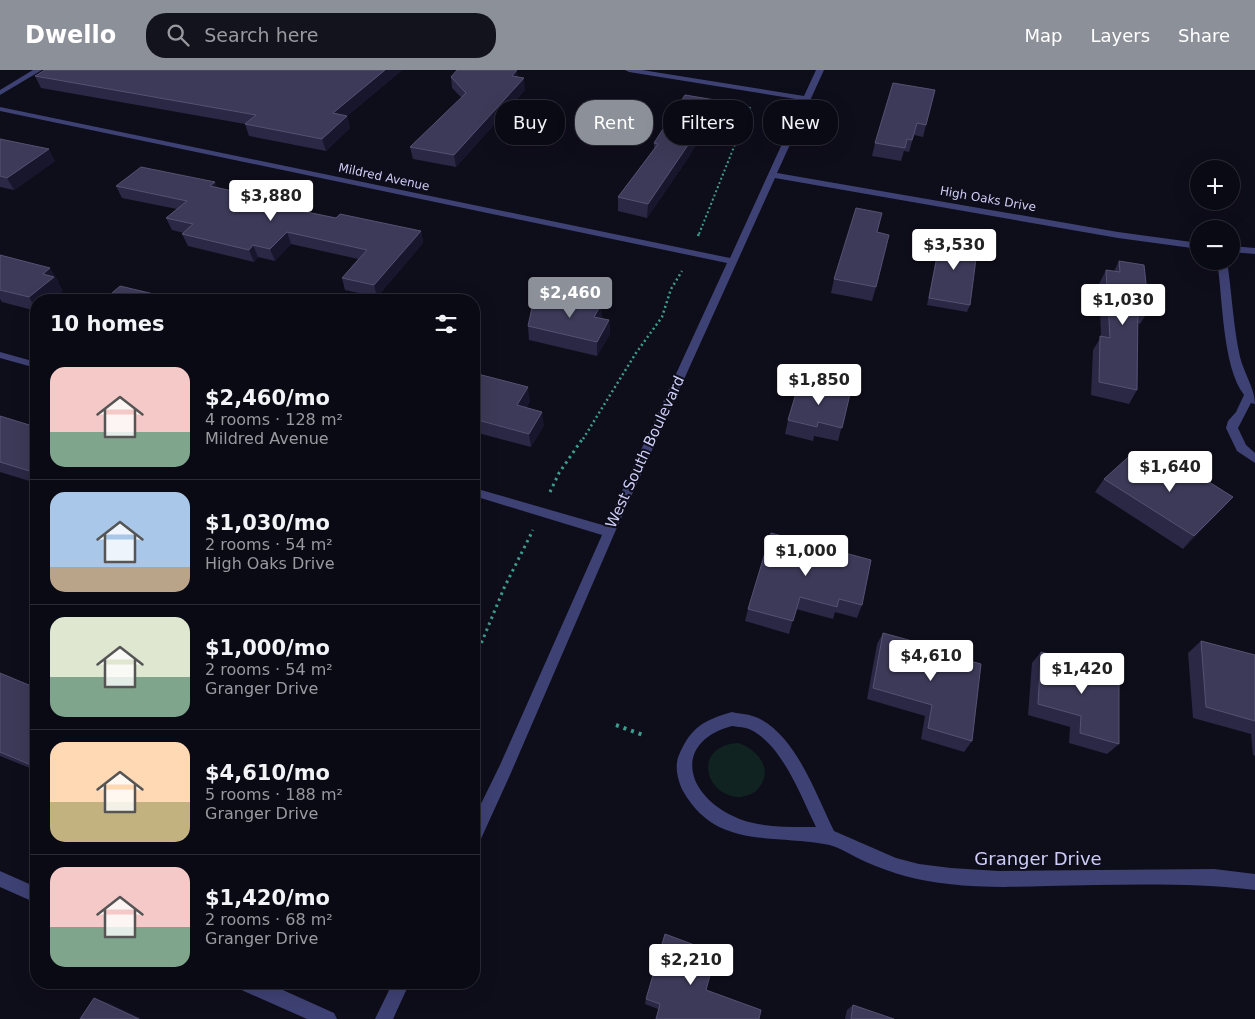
<!DOCTYPE html>
<html lang="en">
<head>
<meta charset="utf-8">
<style>
  body { margin:0; font-family:"DejaVu Sans",sans-serif; background:#13131d; color:#f1f3f6; height:100vh; display:flex; flex-direction:column; font-size:19px; white-space:nowrap }
  * { box-sizing:border-box; margin:0 }
  p { font-size:16px; color:#999aa0 }
  .icon { flex:none; width:28px; height:28px; fill:none; stroke:currentColor; stroke-width:2; stroke-linecap:round; stroke-linejoin:round }
  .map { position:relative; flex:1; overflow:hidden }
  .side { position:absolute; left:30px; top:224px; width:450px; height:695px; display:flex; flex-direction:column; background:#0a0a14; border-radius:20px; box-shadow:0 5px 20px #0002,0 0 0 1px #2a2b34 }
  .side>* { flex:none }
  .banner { position:absolute; left:495px; top:30px; width:475px; height:45px; display:flex; gap:10px }
  .fabs { position:absolute; left:1190px; top:90px; display:grid; gap:10px }
  .fabs a { display:grid; place-items:center; width:50px; height:50px; border-radius:50%; background:#0a0a14; box-shadow:0 5px 20px #0002,0 0 0 1px #2a2b34; font-size:25px }
  .price { position:absolute; translate:-50% -42px; padding:0 11px; border-radius:5px; background:#fff; color:#222; font-size:16px; line-height:32px; filter:drop-shadow(0 1px 2px #0008) }
  .price::after { content:''; position:absolute; left:50%; top:30px; width:15px; height:11px; margin-left:-8px; background:inherit; clip-path:polygon(0 0,100% 0,50% 100%) }
  .price.active { background:#8c9099; color:#fff }
  ul { padding:0; list-style:none }
  li { display:flex; align-items:center; gap:15px; height:125px; padding:0 20px }
  li+li { border-top:1px solid #2a2b34 }
  li span { display:grid; place-items:center; flex:none; width:140px; height:100px; border-radius:15px; color:#555 }
  li>.icon { margin-inline-start:auto }
  span .icon { width:60px; height:60px; fill:#fffc; stroke-width:1 }
  li b { font-size:21px }
  h2 { display:flex; justify-content:space-between; align-items:center; height:60px; padding:0 20px; font-size:21px }
  .chip { padding:0 18px; border-radius:20px; background:#0a0a14; box-shadow:0 5px 20px #0002,0 0 0 1px #2a2b34; font-size:18px; line-height:45px }
  .chip.active { background:#8c9099; color:#fff }
  header { display:flex; align-items:center; gap:30px; box-sizing:border-box; height:70px; padding:0 25px; background:#8c9099; color:#fff }
  header strong { font-size:24px }
  nav { display:flex; gap:28px; margin-inline-start:auto; font-size:18px }
  .search { width:350px; height:45px; background:#13131d; display:flex; align-items:center; gap:12px; box-sizing:border-box; padding:0 18px; border-radius:20px; color:#999aa0; font-size:19px }
  .map>svg:first-child { display:block }
  .green { fill:#112321 }
  .lines { fill:none; stroke-linecap:round; stroke-linejoin:round }
  .path-far3 { stroke:#3c9d8f; stroke-width:2; stroke-dasharray:2 2.5; stroke-linecap:butt }
  .path-far2 { stroke:#3c9d8f; stroke-width:2.5; stroke-dasharray:2 3; stroke-linecap:butt }
  .path-far1 { stroke:#3c9d8f; stroke-width:3; stroke-dasharray:2.5 4; stroke-linecap:butt }
  .path { stroke:#3c9d8f; stroke-width:4; stroke-dasharray:3 5; stroke-linecap:butt }
  .minor { fill:#3e4173; fill-rule:evenodd }
  .wall { fill:#2b2845 }
  .shaded-wall { fill:#18162c }
  .building { fill:#3d3a59; stroke:#545172 }
  .labels { text-anchor:middle; dominant-baseline:central; stroke-width:4; stroke-linejoin:round; paint-order:stroke }
  .far-street-label { font-size:12px; fill:#cecdf8; stroke:#0e0d1a }
  .street-label { font-size:15px; fill:#cecdf8; stroke:#0e0d1a }
  .near-street-label { font-size:18px; fill:#cecdf8; stroke:#0e0d1a }
</style>
</head>
<body>
<header>
<strong>Dwello</strong>
<div class="search"><svg class="icon" aria-label="search" viewBox="0 0 24 24"><circle cx="10" cy="10" r="6"/><path d="M15 15l6 6"/></svg>Search here</div>
<nav><a>Map</a><a>Layers</a><a>Share</a></nav>
</header>
<div class="map">
<svg width="1255" height="949" viewBox="0 0 1255 949">
  <rect width="100%" height="100%" fill="#0e0d1a"/>
  <!-- green -->
  <path class="green" d="M 738,673 C 757,679 775,699 758,719 C 754,724 746,726 741,727 C 704,727 692,676 738,673 Z"/>
  <g class="lines">
    <!-- path-far3 -->
    <polyline class="path-far3" points="699,164 750,37"/>
    <!-- path-far2 -->
    <g class="path-far2">
      <polyline points="698,166 699,163"/>
      <polyline points="583,369 636,283 662,247 671,219 682,201"/>
    </g>
    <!-- path-far1 -->
    <g class="path-far1">
      <polyline points="550,422 559,403 583,368"/>
      <polyline points="474,591 504,518 533,460"/>
    </g>
    <!-- path -->
    <polyline class="path" points="616,655 646,666"/>
    <!-- minor -->
    <g class="minor">
      <polygon points="33,0 42,0 0,25 0,20"/>
      <polygon points="625,0 642,0 804,26 816,0 824,0 777,103 1118,162 1199,173 1199,179 1118,168 775,108 615,462 510,705 480,771 474,773 474,748 500,695 602,465 474,426 474,418 606,456 727,193 0,41 0,37 730,188 802,30 629,2"/>
      <polygon points="1231,176 1255,178 1255,184 1231,182"/>
      <path d="M 1217,191 L 1227,191 C 1232,223 1233,255 1240,287 C 1244,303 1255,319 1255,334 L 1251,333 L 1238,358 L 1246,375 L 1255,383 L 1255,393 L 1237,381 L 1226,358 L 1228,351 L 1236,342 L 1244,325 C 1222,296 1223,228 1217,191 Z"/>
      <polygon points="0,282 36,292 36,298 0,288"/>
      <path d="M 732,642 C 740,644 750,644 758,648 C 797,667 816,725 834,761 L 896,788 L 919,794 L 951,798 L 999,801 L 1214,799 L 1255,804 L 1255,820 C 1186,812 1116,815 1047,816 C 1015,817 982,818 949,814 C 920,811 893,804 866,792 C 852,786 839,776 824,774 C 770,764 716,779 683,721 C 678,711 674,696 679,685 C 691,657 704,650 732,642 ZM 732,656 C 738,657 746,657 751,660 C 783,676 801,727 816,757 C 790,757 756,758 733,746 C 685,724 673,672 732,656 Z"/>
      <polygon points="0,801 36,817 36,833 0,817"/>
      <polygon points="235,912 265,912 334,943 337,949 307,949 237,918"/>
      <polygon points="393,912 410,912 393,949 375,949"/>
    </g>
  </g>
  <!-- wall -->
  <g class="wall">
    <polygon points="45,0 402,0 347,46 350,58 326,81 249,66 245,54 41,18 35,6"/>
    <polygon points="451,7 518,7 525,20 456,97 413,89 410,77 462,28 452,18"/>
    <polygon points="893,13 926,55 923,67 914,65 909,82 904,81 901,91 872,86 875,73"/>
    <polygon points="714,44 688,88 647,148 618,141 618,127 654,79 654,73"/>
    <polygon points="0,69 55,91 14,120 0,117"/>
    <polygon points="215,112 217,118 282,132 285,138 336,148 421,161 423,173 377,227 345,220 342,208 358,189 291,174 275,191 258,187 254,192 188,176 182,164 184,163 172,160 166,148 177,139 122,128 116,116"/>
    <polygon points="877,162 876,217 872,231 831,223 834,209"/>
    <polygon points="941,166 970,235 967,242 927,235 939,173"/>
    <polygon points="0,185 59,212 58,213 63,221 36,230 36,241 2,232 0,229"/>
    <polygon points="1119,191 1149,240 1140,254 1138,253 1137,320 1129,334 1091,325 1093,280 1101,267 1099,214 1106,200 1114,201"/>
    <polygon points="557,238 602,247 601,248 609,250 610,264 597,286 529,270 528,256"/>
    <polygon points="474,303 530,331 526,338 544,355 531,377 474,362"/>
    <polygon points="850,324 838,371 814,366 813,371 785,364 788,350"/>
    <polygon points="0,346 36,357 36,413 0,402"/>
    <polygon points="1104,409 1233,427 1221,440 1183,479 1095,422"/>
    <polygon points="771,463 862,535 857,548 835,542 833,549 796,539 789,564 745,551 748,539"/>
    <polygon points="883,563 959,588 972,671 964,682 921,669 925,646 867,629 877,574"/>
    <polygon points="1201,571 1255,585 1255,686 1253,685 1251,664 1193,648 1188,583"/>
    <polygon points="1041,582 1119,674 1107,684 1069,673 1070,657 1028,645 1032,593"/>
    <polygon points="0,603 36,618 36,703 34,701 35,700 0,686"/>
    <polygon points="706,920 658,939 645,934 646,929"/>
    <polygon points="853,935 894,949 845,949 847,940"/>
  </g>
  <!-- shaded-wall -->
  <g class="shaded-wall">
    <polygon points="385,0 402,0 336,55 333,43"/>
    <polygon points="517,0 518,12 512,6"/>
    <polygon points="524,8 525,20 456,97 454,85"/>
    <polygon points="715,30 714,44 688,88 647,148 648,134"/>
    <polygon points="347,46 350,58 326,81 322,69"/>
    <polygon points="49,79 55,91 14,120 7,108"/>
    <polygon points="215,112 220,124 210,116"/>
    <polygon points="282,132 287,144 277,136"/>
    <polygon points="421,161 423,173 377,227 374,215"/>
    <polygon points="287,162 291,174 275,191 270,179"/>
    <polygon points="253,175 258,187 254,192 249,180"/>
    <polygon points="50,198 59,212 58,213 63,221 52,230 36,230 36,239 29,227 43,204"/>
    <polygon points="602,233 602,247 594,261 594,247"/>
    <polygon points="609,250 610,264 597,286 597,272"/>
    <polygon points="528,317 530,331 519,349 517,335"/>
    <polygon points="542,342 544,355 531,377 529,364"/>
    <polygon points="1233,427 1221,440 1183,479 1194,466"/>
    <polygon points="94,928 109,933 143,949 139,949"/>
  </g>
  <!-- building -->
  <g class="building">
    <polygon points="45,0 385,0 333,43 347,46 322,69 245,54 256,45 35,6"/>
    <polygon points="457,0 517,0 512,6 524,8 454,85 410,77 466,23 451,7"/>
    <polygon points="893,13 935,20 926,55 917,53 912,70 907,69 905,78 875,73"/>
    <polygon points="685,25 715,30 688,75 648,134 618,127 658,74 654,73"/>
    <polygon points="0,69 49,79 7,108 0,106"/>
    <polygon points="141,97 215,112 210,116 282,132 277,136 336,148 340,144 421,161 374,215 342,208 367,180 287,162 270,179 253,175 249,180 182,164 193,154 166,148 187,131 116,116"/>
    <polygon points="856,138 882,143 877,162 889,165 876,217 834,209"/>
    <polygon points="941,166 978,173 970,235 929,228"/>
    <polygon points="0,185 50,198 43,204 54,207 29,227 0,220"/>
    <polygon points="1119,191 1144,195 1149,240 1138,238 1137,320 1099,312 1100,266 1110,268 1106,200 1120,202"/>
    <polygon points="120,216 179,230 104,230"/>
    <polygon points="565,225 602,233 594,247 609,250 597,272 528,256 533,233 557,238"/>
    <polygon points="474,303 528,317 517,335 542,342 529,364 474,349"/>
    <polygon points="799,313 850,324 842,358 818,352 817,357 788,350"/>
    <polygon points="0,346 36,357 36,403 0,392"/>
    <polygon points="1135,381 1180,409 1190,400 1233,427 1194,466 1104,409"/>
    <polygon points="771,463 871,490 862,535 839,529 837,537 800,527 793,551 748,539"/>
    <polygon points="883,563 960,584 959,588 981,594 972,671 928,658 932,635 873,618"/>
    <polygon points="1201,571 1255,585 1255,651 1206,637"/>
    <polygon points="1041,582 1119,603 1119,674 1080,663 1081,646 1038,634"/>
    <polygon points="0,603 36,618 36,697 0,682"/>
    <polygon points="665,864 716,883 706,920 761,940 759,949 656,949 660,934 646,929"/>
    <polygon points="94,928 139,949 80,949"/>
    <polygon points="853,935 894,949 851,949"/>
  </g>
  <g class="labels">
    <!-- far-street labels -->
    <g class="far-street-label">
      <text transform="translate(384 107) rotate(12)">Mildred Avenue</text>
      <text transform="translate(988 129) rotate(10)">High Oaks Drive</text>
    </g>
    <!-- street labels -->
    <g class="street-label">
      <text transform="translate(645 382) rotate(-65)">West South Boulevard</text>
    </g>
    <!-- near-street labels -->
    <g class="near-street-label">
      <text x="1038" y="788">Granger Drive</text>
    </g>
  </g>
</svg>
<div class="fabs">
<a>+</a>
<a>−</a>
</div>
<b class="price" style="left:271px;top:152px">$3,880</b>
<b class="price" style="left:954px;top:201px">$3,530</b>
<b class="price active" style="left:570px;top:249px">$2,460</b>
<b class="price" style="left:1123px;top:256px">$1,030</b>
<b class="price" style="left:819px;top:336px">$1,850</b>
<b class="price" style="left:1170px;top:423px">$1,640</b>
<b class="price" style="left:806px;top:507px">$1,000</b>
<b class="price" style="left:931px;top:612px">$4,610</b>
<b class="price" style="left:1082px;top:625px">$1,420</b>
<b class="price" style="left:691px;top:916px">$2,210</b>
<div class="banner">
<a class="chip">Buy</a>
<a class="chip active">Rent</a>
<a class="chip">Filters</a>
<a class="chip">New</a>
</div>
<section class="side">
<h2>10 homes<svg class="icon" aria-label="filters" viewBox="0 0 24 24"><path d="M4 7h16M4 17h16"/><circle cx="9" cy="7" r="2"/><circle cx="15" cy="17" r="2"/></svg></h2>
<ul>
<li><span style="background:linear-gradient(#f6c9c9 65%,#7fa58c 0)"><svg class="icon" aria-label="home" viewBox="0 0 24 24"><path d="M3 11l9-7 9 7M6 9v11h12V9"/></svg></span><div><b>$2,460/mo</b><p>4 rooms · 128 m²</p><p>Mildred Avenue</p></div></li>
<li><span style="background:linear-gradient(#a9c7e8 75%,#b9a48a 0)"><svg class="icon" aria-label="home" viewBox="0 0 24 24"><path d="M3 11l9-7 9 7M6 9v11h12V9"/></svg></span><div><b>$1,030/mo</b><p>2 rooms · 54 m²</p><p>High Oaks Drive</p></div></li>
<li><span style="background:linear-gradient(#dfe7d0 60%,#7fa58c 0)"><svg class="icon" aria-label="home" viewBox="0 0 24 24"><path d="M3 11l9-7 9 7M6 9v11h12V9"/></svg></span><div><b>$1,000/mo</b><p>2 rooms · 54 m²</p><p>Granger Drive</p></div></li>
<li><span style="background:linear-gradient(#ffd9b3 60%,#c2b280 0)"><svg class="icon" aria-label="home" viewBox="0 0 24 24"><path d="M3 11l9-7 9 7M6 9v11h12V9"/></svg></span><div><b>$4,610/mo</b><p>5 rooms · 188 m²</p><p>Granger Drive</p></div></li>
<li><span style="background:linear-gradient(#f6c9c9 60%,#7fa58c 0)"><svg class="icon" aria-label="home" viewBox="0 0 24 24"><path d="M3 11l9-7 9 7M6 9v11h12V9"/></svg></span><div><b>$1,420/mo</b><p>2 rooms · 68 m²</p><p>Granger Drive</p></div></li>
</ul>
</section>
</div>
</body>
</html>
